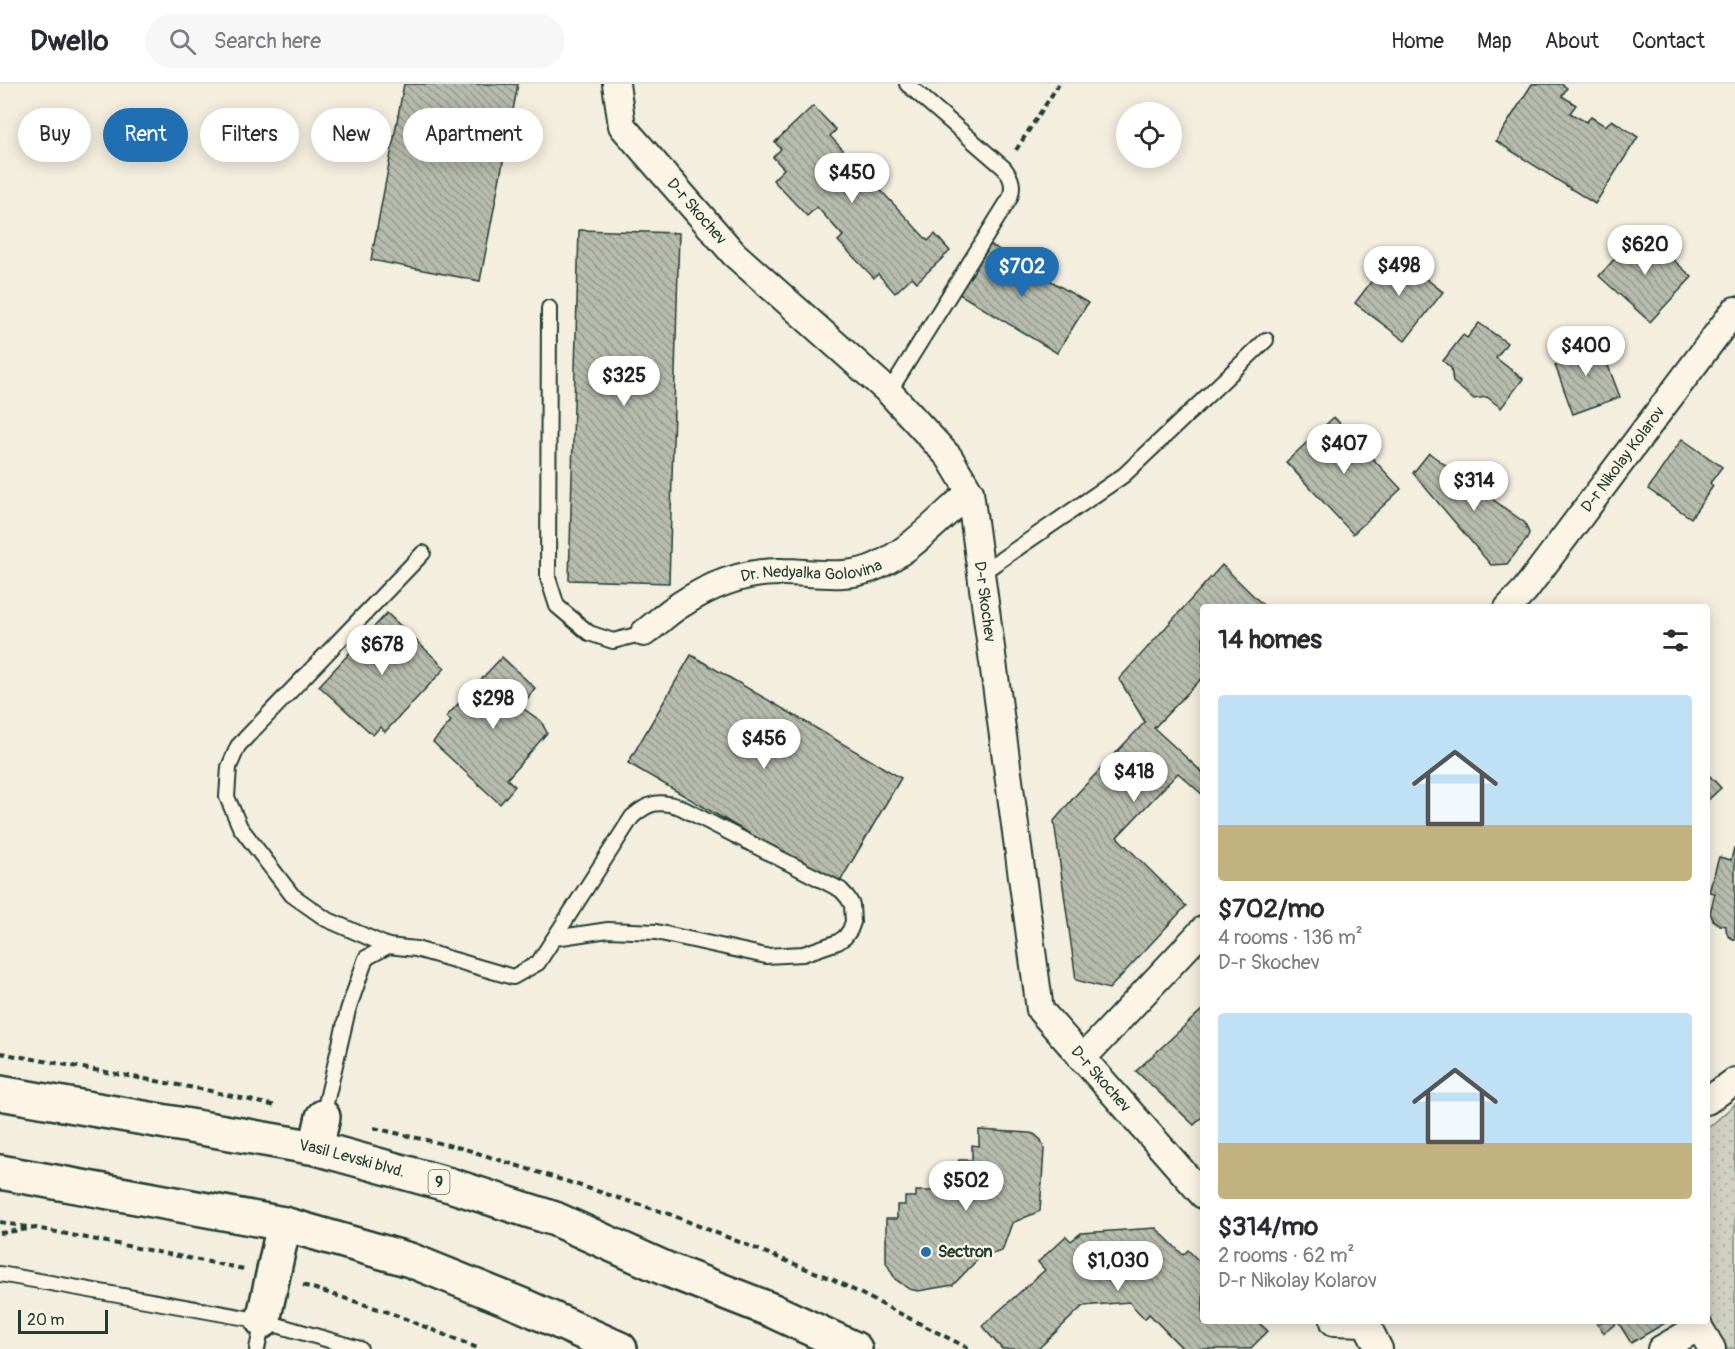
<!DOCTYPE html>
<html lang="en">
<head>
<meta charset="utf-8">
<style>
  body { margin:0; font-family:Pangolin,sans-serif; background:#f7f7f7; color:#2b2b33; height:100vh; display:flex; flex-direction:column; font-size:22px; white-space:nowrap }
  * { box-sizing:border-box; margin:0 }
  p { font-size:20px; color:#7c7c81 }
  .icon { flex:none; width:33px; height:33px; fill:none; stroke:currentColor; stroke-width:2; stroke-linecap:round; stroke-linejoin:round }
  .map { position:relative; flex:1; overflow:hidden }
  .side { position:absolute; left:1200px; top:520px; width:510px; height:720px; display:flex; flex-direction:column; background:#fff; border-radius:6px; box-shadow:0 3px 15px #0003 }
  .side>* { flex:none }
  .guide { position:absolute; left:18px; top:24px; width:570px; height:54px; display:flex; gap:12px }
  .controls { position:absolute; left:1116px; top:18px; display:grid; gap:12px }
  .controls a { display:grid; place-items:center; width:66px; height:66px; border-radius:50%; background:#fff; box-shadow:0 3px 15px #0003; font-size:30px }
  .scale { position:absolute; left:18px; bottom:15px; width:90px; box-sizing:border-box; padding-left:6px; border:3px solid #1f3d34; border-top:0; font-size:16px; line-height:21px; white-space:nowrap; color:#1f3d34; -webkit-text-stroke:4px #fcf5e5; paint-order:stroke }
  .price { position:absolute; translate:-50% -51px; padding:0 14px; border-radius:21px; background:#fff; color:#222; font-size:20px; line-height:39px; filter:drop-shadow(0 2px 3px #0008) }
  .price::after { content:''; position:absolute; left:50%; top:36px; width:18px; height:14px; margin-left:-9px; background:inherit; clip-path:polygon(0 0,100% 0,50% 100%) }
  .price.selected { background:#1f6fb2; color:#fff }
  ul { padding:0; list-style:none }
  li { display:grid; align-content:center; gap:12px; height:318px; padding:0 18px }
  li span { display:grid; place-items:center; height:186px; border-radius:6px; color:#555 }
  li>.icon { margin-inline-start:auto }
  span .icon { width:108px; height:108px; fill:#fffc; stroke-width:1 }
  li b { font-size:26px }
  h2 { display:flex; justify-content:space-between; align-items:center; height:72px; padding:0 18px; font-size:26px }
  .tag { padding:0 21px; border-radius:27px; background:#fff; box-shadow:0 3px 15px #0003; font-size:21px; line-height:54px }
  .tag.selected { background:#1f6fb2; color:#fff }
  header { display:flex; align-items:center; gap:36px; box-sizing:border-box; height:84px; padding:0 30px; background:#fff; border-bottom:2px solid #e1e1e2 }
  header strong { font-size:28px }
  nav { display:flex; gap:33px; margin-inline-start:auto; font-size:21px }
  .search { width:420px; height:54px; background:#f7f7f7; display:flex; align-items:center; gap:15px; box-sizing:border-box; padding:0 21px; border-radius:33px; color:#7c7c81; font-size:22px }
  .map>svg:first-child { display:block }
  .park { fill:url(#park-dots); stroke:#78877b; stroke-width:1.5 }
  .building { fill:url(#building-back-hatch); stroke:#1f3d34; stroke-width:1.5 }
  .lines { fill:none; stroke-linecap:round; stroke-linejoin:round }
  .service-casing { stroke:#1f3d34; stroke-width:18 }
  .minor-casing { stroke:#1f3d34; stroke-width:30 }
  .trunk-casing { stroke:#1f3d34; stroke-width:38 }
  .path { stroke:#1f3d34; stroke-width:4; stroke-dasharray:6 4.5; stroke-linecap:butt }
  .service { stroke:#fcf5e5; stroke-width:14 }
  .minor { stroke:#fcf5e5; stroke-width:26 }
  .trunk { stroke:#fcf5e5; stroke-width:33 }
  .poi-dot { fill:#1f6fb2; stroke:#fcf5e5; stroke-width:2 }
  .labels { text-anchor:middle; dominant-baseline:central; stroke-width:4.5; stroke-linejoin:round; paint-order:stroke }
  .shield { fill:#fcf5e5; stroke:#617469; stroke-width:1.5 }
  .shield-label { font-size:15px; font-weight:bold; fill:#1f3d34 }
  .street-label { font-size:16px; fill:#1f3d34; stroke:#fcf5e5 }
  .poi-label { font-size:16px; font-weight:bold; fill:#1f3d34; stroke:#fcf5e5; text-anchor:start }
</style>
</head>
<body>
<header>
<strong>Dwello</strong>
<div class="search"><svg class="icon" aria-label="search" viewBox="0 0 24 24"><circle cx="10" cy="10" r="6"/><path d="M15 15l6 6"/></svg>Search here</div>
<nav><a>Home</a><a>Map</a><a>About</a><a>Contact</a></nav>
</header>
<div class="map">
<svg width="1735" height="1265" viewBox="0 0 1735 1265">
  <defs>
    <pattern id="park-dots" width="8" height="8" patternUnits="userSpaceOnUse" patternTransform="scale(1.5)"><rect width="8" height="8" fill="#d0d1c2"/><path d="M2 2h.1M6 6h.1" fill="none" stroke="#b2b4a7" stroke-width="1.8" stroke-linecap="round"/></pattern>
    <pattern id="building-back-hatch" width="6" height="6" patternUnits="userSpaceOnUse" patternTransform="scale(1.5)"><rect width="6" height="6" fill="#b8bcae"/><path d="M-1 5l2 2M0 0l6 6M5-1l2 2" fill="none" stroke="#959a8e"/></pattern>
  </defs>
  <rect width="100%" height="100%" fill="#f3eede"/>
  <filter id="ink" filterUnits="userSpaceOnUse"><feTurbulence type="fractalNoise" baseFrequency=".0167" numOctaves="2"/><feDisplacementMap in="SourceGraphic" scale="12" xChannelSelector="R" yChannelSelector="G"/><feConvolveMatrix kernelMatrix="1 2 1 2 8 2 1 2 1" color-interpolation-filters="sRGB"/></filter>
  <g filter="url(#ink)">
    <!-- park -->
    <polygon class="park" points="1735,1020 1735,1265 1711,1265 1707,1238 1707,1045"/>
    <!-- building -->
    <g class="building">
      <polygon points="404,0 518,0 480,197 371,176"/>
      <polygon points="1532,0 1561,0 1567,4 1562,12 1576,21 1570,29 1586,38 1591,33 1605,42 1612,36 1638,53 1595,120 1496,57"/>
      <polygon points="813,22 836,46 830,52 928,157 935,150 950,167 917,198 912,193 895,209 878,190 874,194 838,157 843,152 817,123 807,132 773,96 784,85 773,73 781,65 775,58"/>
      <polygon points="579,146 679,149 669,499 569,496"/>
      <polygon points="1641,146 1692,193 1650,238 1599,192"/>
      <polygon points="986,158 1088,219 1057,269 956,208"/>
      <polygon points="1393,169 1443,208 1405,257 1355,219"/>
      <polygon points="1479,239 1507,259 1496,274 1523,295 1501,324 1487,313 1474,315 1453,298 1451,284 1443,277 1463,251 1467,254"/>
      <polygon points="1598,255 1620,313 1573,330 1555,281 1561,279 1557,270"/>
      <polygon points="1334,333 1401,405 1353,450 1286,378"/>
      <polygon points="1682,355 1722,383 1710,399 1713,402 1691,434 1648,405"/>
      <polygon points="1429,369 1525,439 1529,449 1527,455 1507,480 1491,481 1413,389"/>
      <polygon points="1222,481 1266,524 1203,524 1203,593 1154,644 1203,689 1203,711 1178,689 1117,753 1186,822 1109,905 1076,896 1054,737 1075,712 1145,638 1119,595"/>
      <polygon points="387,529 445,584 385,648 380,643 373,651 319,602"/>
      <polygon points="691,571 901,694 838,801 628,679"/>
      <polygon points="502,573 535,604 521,623 541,637 547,649 507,695 515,702 500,720 433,658 451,637 446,633"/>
      <polygon points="1707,689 1721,704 1707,717"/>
      <polygon points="1734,764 1735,765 1735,856 1728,852 1726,846 1726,842 1720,841 1713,836 1710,829 1715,809 1709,808 1719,773 1731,776"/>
      <polygon points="1203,925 1203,1032 1194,1041 1136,987"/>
      <polygon points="979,1046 1029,1049 1034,1050 1041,1056 1044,1065 1040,1127 1012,1139 1002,1167 979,1174 953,1201 918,1207 909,1205 895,1195 886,1178 886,1135 897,1135 897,1121 905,1121 905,1113 916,1113 916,1107 940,1107 940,1092 948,1092 947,1081 957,1081 959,1076 972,1076 972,1061 979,1062"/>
      <polygon points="1156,1144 1183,1171 1188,1166 1203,1181 1203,1238 1258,1238 1268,1247 1250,1265 1183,1265 1149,1230 1145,1235 1129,1218 1083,1222 1038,1265 1002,1265 982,1242 1045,1186 1038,1178 1066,1152 1071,1157 1081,1149"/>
      <polygon points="1596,1238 1667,1238 1631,1259 1618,1238 1604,1249"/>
    </g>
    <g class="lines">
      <defs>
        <g id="service">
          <polyline points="549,224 548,494 557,522 589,549 613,557 644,549"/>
          <path d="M 889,308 L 1010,114 C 1014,102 1012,94 1004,84 L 907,0"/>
          <polyline points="980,490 1124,391 1266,256"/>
          <polyline points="388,862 326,835 292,811 240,743 227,713 229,683 238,662 423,469"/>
          <path d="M 323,1032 L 348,926 L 366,874 L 388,862 L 416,865 L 513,893 L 538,879 L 632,733 C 649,718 659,716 680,723 L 841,806 L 848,814 L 852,821 L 853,838 L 850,846 L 845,853 L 838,858 L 803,870 L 766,872 L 656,848 L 608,846 L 555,854"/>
          <polyline points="0,1190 263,1237 360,1265"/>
          <polyline points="257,1265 263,1237"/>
        </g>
        <g id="minor">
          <path id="s1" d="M 616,0 L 622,42 L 734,170 L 889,308 L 949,373 L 970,408 L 1040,926 L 1203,1111"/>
          <path id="s2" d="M 1508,524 L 1525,506 L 1735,226"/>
          <path id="s3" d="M 644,549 C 656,540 667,529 680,521 C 710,501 746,487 783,488 C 813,488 848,496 877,482 C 913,465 941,433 970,408"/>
          <polyline points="1082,975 1203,846"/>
          <polyline points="1707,1017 1735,997"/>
          <polyline points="1334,1238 1366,1239 1369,1238"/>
          <polyline points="1696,1238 1712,1265"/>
          <polyline points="1366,1239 1379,1265"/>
          <polyline points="1661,1265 1699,1243"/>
        </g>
        <g id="trunk">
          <path id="s4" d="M 0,1009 L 316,1064 L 450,1101 L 555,1135 L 666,1185 L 771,1226 L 855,1265"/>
          <polyline points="316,1064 323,1033"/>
          <polyline points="0,1088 284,1140 410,1176 524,1222 620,1265"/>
          <polyline points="263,1237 284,1140"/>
        </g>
      </defs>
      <!-- service casing -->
      <use href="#service" class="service-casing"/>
      <!-- minor casing -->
      <use href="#minor" class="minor-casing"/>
      <!-- trunk casing -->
      <use href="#trunk" class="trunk-casing"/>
      <!-- path -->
      <g class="path">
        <polyline points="1016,66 1059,0"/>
        <polyline points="0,969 206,1006 276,1022"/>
        <polyline points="374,1044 465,1065 669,1130 832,1195 970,1265"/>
        <polyline points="0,1138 32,1144"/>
        <polyline points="0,1149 36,1144 244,1185"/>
        <polyline points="303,1201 388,1228 480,1265"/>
      </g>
      <!-- service -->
      <use href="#service" class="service"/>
      <!-- minor -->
      <use href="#minor" class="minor"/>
      <!-- trunk -->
      <use href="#trunk" class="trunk"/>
    </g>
  </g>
  <!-- markers -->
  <circle class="poi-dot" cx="926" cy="1168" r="6"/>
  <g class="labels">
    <!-- shield labels -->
    <rect class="shield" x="428.5" y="1086" width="21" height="24" rx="4.5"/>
    <g class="shield-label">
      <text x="439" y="1098">9</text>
    </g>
    <!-- street labels -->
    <g class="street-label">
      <text stroke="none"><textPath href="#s1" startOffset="156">D-r Skochev</textPath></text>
      <text stroke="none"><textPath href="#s2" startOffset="188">D-r Nikolay Kolarov</textPath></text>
      <text stroke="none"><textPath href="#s3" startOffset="184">Dr. Nedyalka Golovina</textPath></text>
      <text stroke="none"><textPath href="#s1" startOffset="660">D-r Skochev</textPath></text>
      <text stroke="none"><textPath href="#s1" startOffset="1164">D-r Skochev</textPath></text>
      <text stroke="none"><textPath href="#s4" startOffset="358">Vasil Levski blvd.</textPath></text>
    </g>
    <!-- poi labels -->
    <g class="poi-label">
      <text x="938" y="1168">Sectron</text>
    </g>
  </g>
</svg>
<div class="controls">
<a><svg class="icon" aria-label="locate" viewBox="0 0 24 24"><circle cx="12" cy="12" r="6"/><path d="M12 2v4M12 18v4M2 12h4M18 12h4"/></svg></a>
</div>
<div class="scale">20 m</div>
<b class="price" style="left:852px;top:120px">$450</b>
<b class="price" style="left:1645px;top:192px">$620</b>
<b class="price" style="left:1399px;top:213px">$498</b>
<b class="price selected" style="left:1022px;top:214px">$702</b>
<b class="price" style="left:1586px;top:293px">$400</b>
<b class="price" style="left:624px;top:323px">$325</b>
<b class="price" style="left:1344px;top:391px">$407</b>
<b class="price" style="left:1474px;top:428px">$314</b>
<b class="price" style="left:382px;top:592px">$678</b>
<b class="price" style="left:493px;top:646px">$298</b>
<b class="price" style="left:764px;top:686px">$456</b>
<b class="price" style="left:1134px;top:719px">$418</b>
<b class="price" style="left:966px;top:1128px">$502</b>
<b class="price" style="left:1118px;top:1208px">$1,030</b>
<div class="guide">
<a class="tag">Buy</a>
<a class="tag selected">Rent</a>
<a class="tag">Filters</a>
<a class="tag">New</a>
<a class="tag">Apartment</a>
</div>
<section class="side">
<h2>14 homes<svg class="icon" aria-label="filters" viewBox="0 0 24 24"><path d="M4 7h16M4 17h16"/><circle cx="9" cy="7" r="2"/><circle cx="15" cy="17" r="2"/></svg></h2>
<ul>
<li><span style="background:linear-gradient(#bfe0f5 70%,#c2b280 0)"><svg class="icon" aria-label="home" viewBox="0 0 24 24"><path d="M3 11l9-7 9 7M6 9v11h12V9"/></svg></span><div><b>$702/mo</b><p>4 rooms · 136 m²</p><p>D-r Skochev</p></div></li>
<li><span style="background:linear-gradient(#bfe0f5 70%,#c2b280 0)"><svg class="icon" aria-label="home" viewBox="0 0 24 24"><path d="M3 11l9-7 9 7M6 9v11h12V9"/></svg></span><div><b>$314/mo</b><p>2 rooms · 62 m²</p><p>D-r Nikolay Kolarov</p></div></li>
</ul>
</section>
</div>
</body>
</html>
